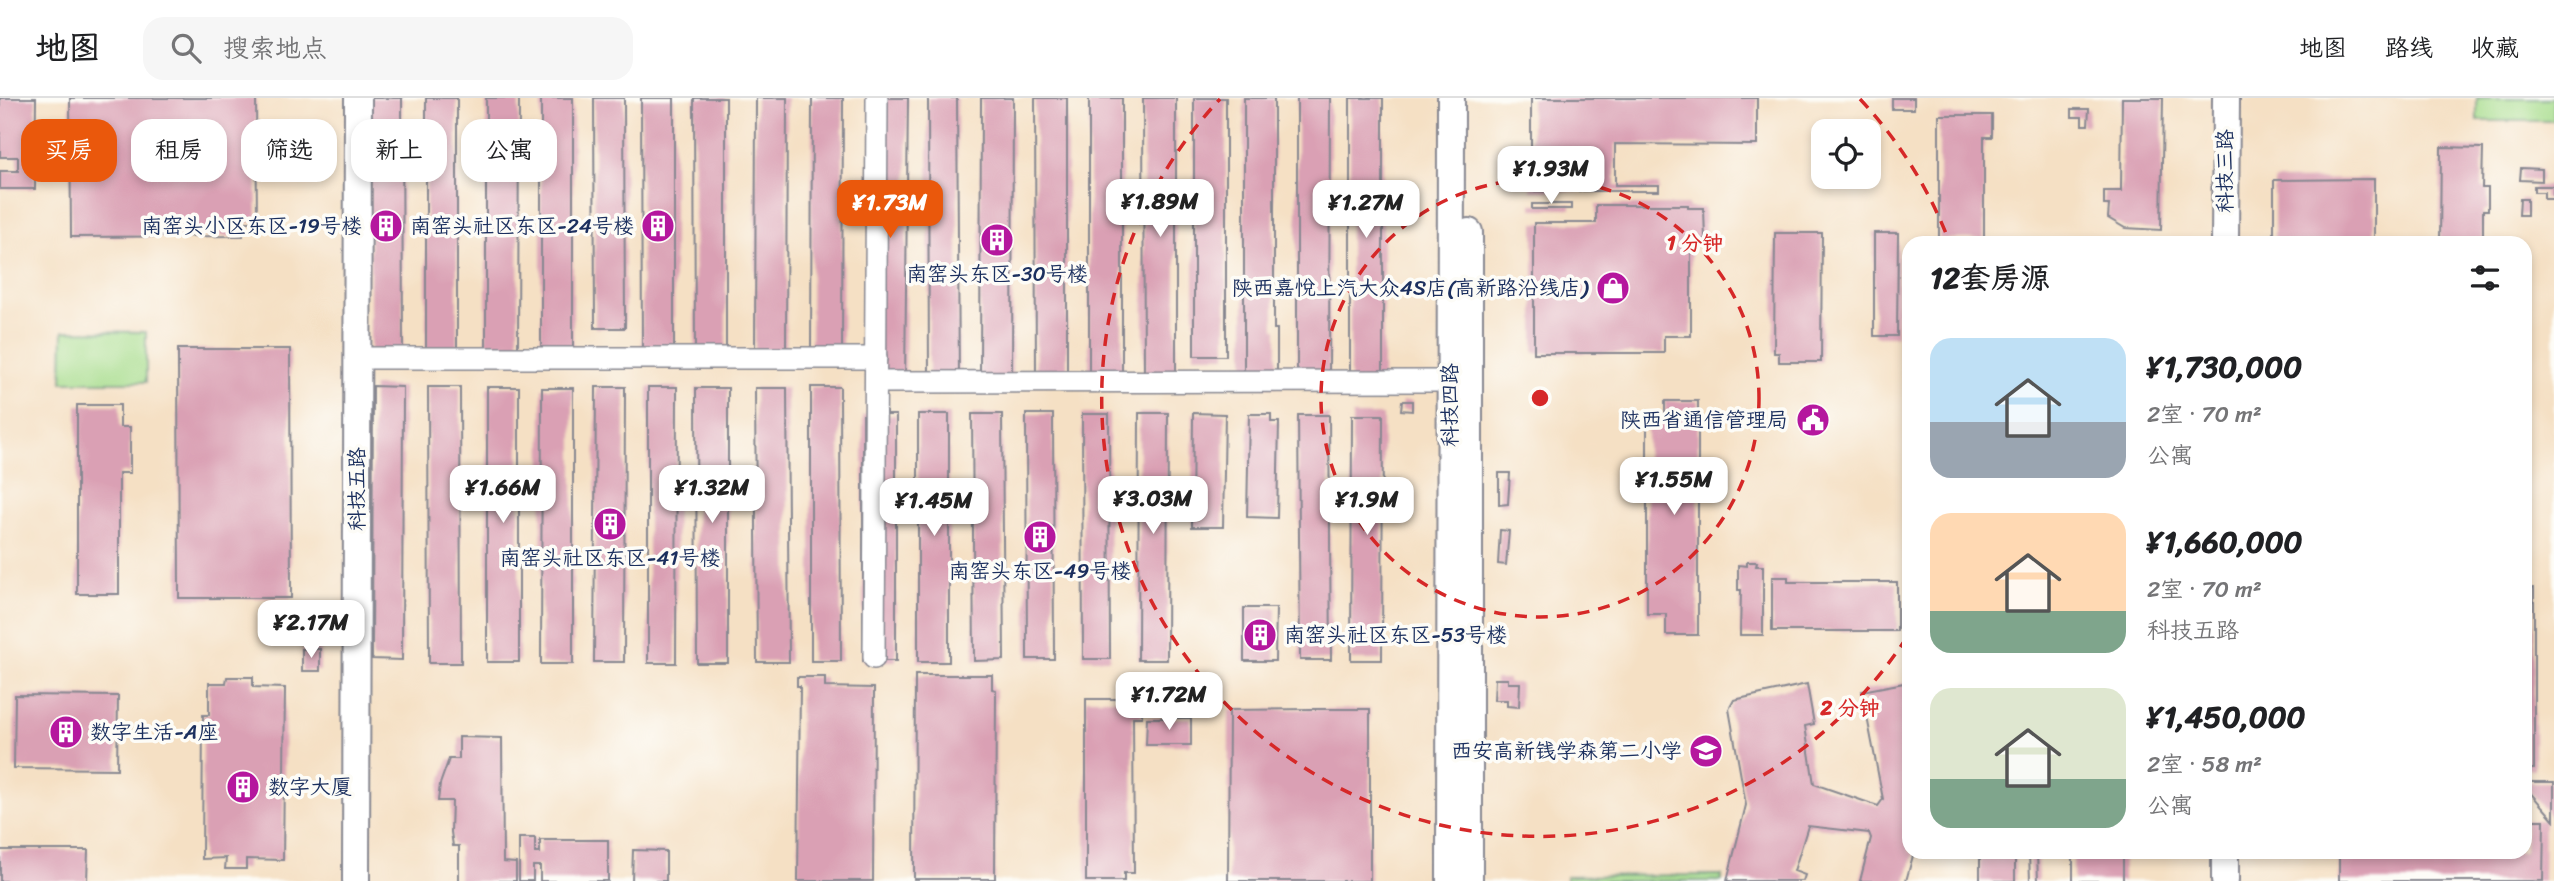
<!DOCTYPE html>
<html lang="zh">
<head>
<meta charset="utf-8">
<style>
  body { margin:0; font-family:Sriracha,"LXGW WenKai TC",sans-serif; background:#f6f6f6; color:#202124; height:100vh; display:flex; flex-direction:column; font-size:26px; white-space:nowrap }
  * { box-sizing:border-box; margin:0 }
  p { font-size:23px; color:#757577 }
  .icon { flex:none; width:38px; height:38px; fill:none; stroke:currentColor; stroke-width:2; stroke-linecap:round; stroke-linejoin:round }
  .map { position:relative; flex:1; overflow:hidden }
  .details { position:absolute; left:1902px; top:138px; width:630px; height:623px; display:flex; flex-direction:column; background:#fff; border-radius:21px; box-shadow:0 4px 10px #0003 }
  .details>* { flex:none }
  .banner { position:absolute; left:21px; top:21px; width:665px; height:63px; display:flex; gap:14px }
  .tools { position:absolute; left:1811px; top:21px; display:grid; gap:14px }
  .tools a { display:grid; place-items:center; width:70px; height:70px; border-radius:14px; background:#fff; box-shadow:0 4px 10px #0003; font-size:35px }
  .price { position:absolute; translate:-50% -60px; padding:0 16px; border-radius:14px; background:#fff; color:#222; font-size:23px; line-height:46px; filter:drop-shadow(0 2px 4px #0008) }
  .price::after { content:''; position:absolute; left:50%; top:42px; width:21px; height:16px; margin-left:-10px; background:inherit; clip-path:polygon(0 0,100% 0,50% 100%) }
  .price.current { background:#ea580c; color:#fff }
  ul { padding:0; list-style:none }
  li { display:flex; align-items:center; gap:21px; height:175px; padding:0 28px }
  li span { display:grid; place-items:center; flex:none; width:196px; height:140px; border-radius:21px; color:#555 }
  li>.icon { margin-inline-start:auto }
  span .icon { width:84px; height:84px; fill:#fffc; stroke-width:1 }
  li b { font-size:30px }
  h2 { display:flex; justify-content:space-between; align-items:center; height:84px; padding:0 28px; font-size:30px }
  .tag { padding:0 24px; border-radius:21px; background:#fff; box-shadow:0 4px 10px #0003; font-size:24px; line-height:63px }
  .tag.current { background:#ea580c; color:#fff }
  header { display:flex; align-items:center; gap:42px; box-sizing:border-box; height:98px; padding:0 35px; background:#fff; border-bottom:2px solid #e0e0e0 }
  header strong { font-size:33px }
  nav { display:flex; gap:38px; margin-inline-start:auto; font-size:24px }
  .search { width:490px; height:63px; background:#f6f6f6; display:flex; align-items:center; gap:18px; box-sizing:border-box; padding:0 24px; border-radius:21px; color:#757577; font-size:26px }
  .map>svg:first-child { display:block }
  .green { fill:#a7dd8d; stroke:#618676; stroke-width:2 }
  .building { fill:#daa0b4 }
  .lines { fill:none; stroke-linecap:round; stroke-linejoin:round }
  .minor-casing { stroke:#888891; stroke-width:24 }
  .tertiary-casing { stroke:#888891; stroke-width:30 }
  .minor { stroke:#fff; stroke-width:21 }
  .tertiary { stroke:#fff; stroke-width:26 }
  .ring { fill:none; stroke:#d62828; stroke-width:3.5; stroke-dasharray:12 9 }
  .labels { text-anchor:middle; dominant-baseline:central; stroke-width:7; stroke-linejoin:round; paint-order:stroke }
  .street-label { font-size:21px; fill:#1b2f5e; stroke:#fdfcf7 }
  .poi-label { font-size:21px; fill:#1b2f5e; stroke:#fdfcf7; text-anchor:end }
  .centre { fill:#d62828; stroke:#fdfcf7; stroke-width:3.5 }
  .ring-label { font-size:21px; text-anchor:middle; font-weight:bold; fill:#d62828; stroke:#fdfcf7; stroke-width:7; stroke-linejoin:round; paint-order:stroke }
</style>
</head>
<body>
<header>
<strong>地图</strong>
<div class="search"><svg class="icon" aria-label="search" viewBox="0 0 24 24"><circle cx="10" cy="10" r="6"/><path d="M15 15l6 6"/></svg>搜索地点</div>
<nav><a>地图</a><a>路线</a><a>收藏</a></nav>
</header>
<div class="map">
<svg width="2554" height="783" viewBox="0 0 2554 783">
  <rect width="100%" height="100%" fill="#fdfcf7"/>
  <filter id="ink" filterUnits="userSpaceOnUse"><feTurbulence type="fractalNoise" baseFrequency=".0143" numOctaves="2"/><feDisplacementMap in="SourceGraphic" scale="14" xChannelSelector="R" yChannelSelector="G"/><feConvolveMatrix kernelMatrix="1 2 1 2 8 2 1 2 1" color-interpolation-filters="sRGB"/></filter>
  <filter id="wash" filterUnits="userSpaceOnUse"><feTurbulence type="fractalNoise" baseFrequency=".00686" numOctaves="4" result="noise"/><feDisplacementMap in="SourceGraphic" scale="28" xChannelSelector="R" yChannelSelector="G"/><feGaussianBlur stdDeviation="1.57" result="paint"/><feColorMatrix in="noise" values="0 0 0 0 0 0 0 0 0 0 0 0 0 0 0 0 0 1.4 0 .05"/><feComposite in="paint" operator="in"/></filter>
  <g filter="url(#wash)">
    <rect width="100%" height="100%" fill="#f5e0c4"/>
    <!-- green -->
    <g class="green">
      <rect x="2477" y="0" width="77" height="23"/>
      <polygon points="63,233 146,234 146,284 62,284"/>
      <polygon points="1722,777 1722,783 1566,783 1566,778"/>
    </g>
    <g id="blocks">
      <!-- building -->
      <g class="building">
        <polygon points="0,0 36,0 35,91 0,91 0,73 18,73 18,59 0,59"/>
        <polygon points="70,0 256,0 257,124 243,124 243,138 71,139"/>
        <polygon points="370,0 402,0 403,257 370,257"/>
        <rect x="426" y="0" width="31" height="256"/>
        <polygon points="486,0 519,0 518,255 486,255"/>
        <rect x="541" y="0" width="32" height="257"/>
        <polygon points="594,0 624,0 625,230 595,230"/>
        <polygon points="641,0 674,0 674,256 642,256"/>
        <polygon points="694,0 726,0 726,256 695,256"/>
        <polygon points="756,0 787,0 786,256 755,256"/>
        <polygon points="812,0 843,0 842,256 811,256"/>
        <polygon points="874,0 908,0 905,285 871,284"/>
        <polygon points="928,0 957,0 959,283 929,283"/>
        <polygon points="981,0 1013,0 1012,284 980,284"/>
        <polygon points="1035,0 1067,0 1067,284 1036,284"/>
        <rect x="1089" y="0" width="33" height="283"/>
        <polygon points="1143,0 1176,0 1176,284 1144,284"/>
        <rect x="1194" y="0" width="32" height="258"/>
        <polygon points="1244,0 1274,0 1274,231 1277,231 1277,288 1244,288"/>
        <polygon points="1297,0 1330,0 1329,284 1297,284"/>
        <rect x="1350" y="0" width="33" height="283"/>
        <polygon points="1531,0 1757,0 1757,47 1615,46 1615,87 1659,87 1659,93 1531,93"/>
        <rect x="1892" y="0" width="22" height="11"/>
        <polygon points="2122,0 2163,0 2161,132 2125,130 2108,120 2109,107 2104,107 2104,93 2121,93"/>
        <polygon points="2072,11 2089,11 2088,27 2082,27 2082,19 2072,19"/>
        <polygon points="1939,17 1992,17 1992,39 1984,39 1984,141 1939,141"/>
        <polygon points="2441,49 2483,50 2482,90 2488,90 2488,112 2483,112 2483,145 2440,145"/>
        <polygon points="2521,70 2542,71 2542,83 2520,82"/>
        <polygon points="2374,81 2374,145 2274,145 2274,82"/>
        <polygon points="2534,88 2553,88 2553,101 2544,101 2544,94 2534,94"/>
        <polygon points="2520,101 2527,101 2527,117 2519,117"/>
        <rect x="1532" y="106" width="39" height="5"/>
        <polygon points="1596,107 1688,107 1688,110 1704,110 1705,142 1691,142 1691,238 1664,238 1664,255 1534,255 1534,125 1596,125"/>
        <polygon points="1775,135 1822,135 1821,264 1779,264 1779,255 1774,255"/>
        <polygon points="1874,135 1898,135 1897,238 1874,238"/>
        <polygon points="178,251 290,251 291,500 179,500"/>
        <polygon points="373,288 403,289 402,562 372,561"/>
        <polygon points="428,289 460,289 461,565 429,565"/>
        <rect x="487" y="289" width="32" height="275"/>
        <polygon points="596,289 625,289 624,564 594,564"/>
        <polygon points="648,289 677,289 676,565 648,565"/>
        <polygon points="811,289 840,289 841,563 811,563"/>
        <polygon points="542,290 573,290 573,566 541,566"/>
        <polygon points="696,290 728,290 728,565 697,565"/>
        <polygon points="755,290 787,290 789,564 757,564"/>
        <polygon points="1402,303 1412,303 1412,313 1401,312"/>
        <polygon points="1665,303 1698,303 1698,537 1666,537 1666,516 1647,516 1647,322 1665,322"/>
        <polygon points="77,307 120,307 120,329 130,329 130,375 119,375 119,496 77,496"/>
        <polygon points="1139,315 1168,315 1167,562 1138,562"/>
        <polygon points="1193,315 1225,316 1223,429 1192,429"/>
        <rect x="918" y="316" width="31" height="248"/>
        <polygon points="972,316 1002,316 1004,562 974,563"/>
        <polygon points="1026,316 1053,316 1054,561 1027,561"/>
        <polygon points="1082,316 1109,316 1110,561 1083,561"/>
        <polygon points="1249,316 1271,316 1271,324 1279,324 1277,420 1247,419"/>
        <rect x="863" y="317" width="33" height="246"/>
        <polygon points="1298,317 1329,317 1331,562 1300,562"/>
        <polygon points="1352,317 1383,317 1382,562 1351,562"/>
        <polygon points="1499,375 1510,375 1508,406 1499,407"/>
        <polygon points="1500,432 1509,433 1506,467 1498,466"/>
        <polygon points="1747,464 1757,464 1756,468 1763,468 1763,537 1740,537 1741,492 1738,492 1738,467 1747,468"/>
        <polygon points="1772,479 1788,479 1788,484 1897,484 1897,533 1772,533"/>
        <rect x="2525" y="490" width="9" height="181"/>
        <polygon points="1244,510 1276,510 1275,563 1244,563"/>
        <rect x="302" y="551" width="18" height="22"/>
        <polygon points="915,577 992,577 992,591 996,592 995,781 914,781"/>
        <polygon points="227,579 253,579 253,589 285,590 283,762 246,761 246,771 225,771 226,760 202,761 203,617 209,617 209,585 226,585"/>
        <polygon points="797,579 825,579 825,589 874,590 873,783 798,783 800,588 797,588"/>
        <polygon points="1495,581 1508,581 1508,585 1520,585 1519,609 1507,608 1507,602 1494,602"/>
        <polygon points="1909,584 1909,619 1907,619 1909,633 1909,754 1914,754 1906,783 1860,783 1871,740 1869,735 1808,728 1794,773 1805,777 1803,783 1727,783 1746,707 1729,611 1734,602 1807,586 1814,626 1805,628 1814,686 1878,708 1883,701 1862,593"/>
        <polygon points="15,597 118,598 117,671 14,670"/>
        <polygon points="1086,601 1142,601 1142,619 1133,619 1134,775 1124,775 1124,783 1086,783"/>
        <polygon points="1313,611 1370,611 1370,783 1228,783 1229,612"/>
        <polygon points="1147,620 1191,620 1191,647 1146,647"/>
        <polygon points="459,639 502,640 503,764 516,765 516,783 459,783 459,748 453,748 451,734 452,703 438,703 440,686 449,661 459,661"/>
        <polygon points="2527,684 2554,684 2554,722 2527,691"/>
        <polygon points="2525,722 2544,722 2543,783 2339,783 2339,754 2525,754"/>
        <polygon points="519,740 535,740 535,755 540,755 540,742 608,742 608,783 540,783 540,768 533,768 533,783 519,783"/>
        <polygon points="0,752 88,752 87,783 0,783"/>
        <polygon points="633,752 666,753 666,783 632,783"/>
        <rect x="1980" y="754" width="35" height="29"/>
        <polygon points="2029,754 2037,754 2038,783 2030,783"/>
        <rect x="2073" y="754" width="50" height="29"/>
      </g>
    </g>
  </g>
  <g filter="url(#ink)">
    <use href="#blocks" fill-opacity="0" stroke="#888891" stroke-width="2"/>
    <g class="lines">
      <defs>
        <g id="minor">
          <polyline points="357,260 876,260"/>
          <polyline points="876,284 1450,283"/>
          <polyline points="874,560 877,0"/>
        </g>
        <g id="tertiary">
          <polyline points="1469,134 1469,783"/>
          <polyline points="2225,145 2226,0"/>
          <polyline points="2225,754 2225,783"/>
          <polyline points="356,783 358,0"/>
          <polyline points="1450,783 1451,0"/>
        </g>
      </defs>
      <!-- minor casing -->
      <use href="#minor" class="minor-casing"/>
      <!-- tertiary casing -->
      <use href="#tertiary" class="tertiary-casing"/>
      <!-- minor -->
      <use href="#minor" class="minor"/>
      <!-- tertiary -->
      <use href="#tertiary" class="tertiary"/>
    </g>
  </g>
  <!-- distance rings -->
  <g class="ring">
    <circle cx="1540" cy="300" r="219"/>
    <path d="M1907 539A438 438 0 1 1 1220 1M1860 1A438 438 0 0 1 1949 143"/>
  </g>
  <!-- icons -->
  <defs>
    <symbol id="building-disc" viewBox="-11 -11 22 22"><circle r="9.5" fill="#b5179e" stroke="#fdfcf7"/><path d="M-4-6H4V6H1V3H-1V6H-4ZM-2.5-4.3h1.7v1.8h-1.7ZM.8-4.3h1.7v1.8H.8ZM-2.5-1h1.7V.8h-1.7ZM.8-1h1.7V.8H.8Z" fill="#fff"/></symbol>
    <symbol id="shop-disc" viewBox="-11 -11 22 22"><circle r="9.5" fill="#b5179e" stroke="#fdfcf7"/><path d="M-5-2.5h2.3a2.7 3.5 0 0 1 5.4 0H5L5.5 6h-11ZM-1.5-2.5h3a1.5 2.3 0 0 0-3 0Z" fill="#fff"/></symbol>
    <symbol id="civic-disc" viewBox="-11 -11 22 22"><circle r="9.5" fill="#b5179e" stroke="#fdfcf7"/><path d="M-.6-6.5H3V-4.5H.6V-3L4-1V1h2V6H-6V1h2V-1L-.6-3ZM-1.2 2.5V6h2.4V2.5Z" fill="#fff"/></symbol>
    <symbol id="school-disc" viewBox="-11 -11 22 22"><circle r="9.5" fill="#b5179e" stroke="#fdfcf7"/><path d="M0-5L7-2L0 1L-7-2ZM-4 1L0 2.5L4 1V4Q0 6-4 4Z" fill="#fff"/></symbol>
  </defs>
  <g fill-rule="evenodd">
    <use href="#building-disc" x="367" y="109" width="38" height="38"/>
    <use href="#building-disc" x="639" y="109" width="38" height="38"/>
    <use href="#building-disc" x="978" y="123" width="38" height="38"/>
    <use href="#shop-disc" x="1594" y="171" width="38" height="38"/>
    <use href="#civic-disc" x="1794" y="303" width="38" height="38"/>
    <use href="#building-disc" x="591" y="407" width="38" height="38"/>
    <use href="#building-disc" x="1021" y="420" width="38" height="38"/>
    <use href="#building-disc" x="1241" y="518" width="38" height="38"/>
    <use href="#building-disc" x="47" y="615" width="38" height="38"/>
    <use href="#school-disc" x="1687" y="634" width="38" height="38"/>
    <use href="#building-disc" x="224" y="670" width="38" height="38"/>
  </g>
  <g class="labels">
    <!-- street labels -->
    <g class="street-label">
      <text transform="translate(2225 73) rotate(-90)">科技三路</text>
      <text transform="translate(1450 307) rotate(-90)">科技四路</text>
      <text transform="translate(357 391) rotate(-90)">科技五路</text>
    </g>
    <!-- poi labels -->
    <g class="poi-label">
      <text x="362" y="128">南窑头小区东区-19号楼</text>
      <text x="634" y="128">南窑头社区东区-24号楼</text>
      <text x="997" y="176" text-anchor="middle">南窑头东区-30号楼</text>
      <text x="1588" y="190">陕西嘉悦上汽大众4S店(高新路沿线店)</text>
      <text x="1788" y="322">陕西省通信管理局</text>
      <text x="610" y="460" text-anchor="middle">南窑头社区东区-41号楼</text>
      <text x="1040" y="473" text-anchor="middle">南窑头东区-49号楼</text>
      <text x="1284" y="537" text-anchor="start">南窑头社区东区-53号楼</text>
      <text x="90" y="634" text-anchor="start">数字生活-A座</text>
      <text x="1682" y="653">西安高新钱学森第二小学</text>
      <text x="268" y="689" text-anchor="start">数字大厦</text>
    </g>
  </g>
  <circle cx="1540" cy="300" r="10" class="centre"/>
  <g class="ring-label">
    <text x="1695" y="152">1 分钟</text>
    <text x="1850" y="617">2 分钟</text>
  </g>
</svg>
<div class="tools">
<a><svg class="icon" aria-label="locate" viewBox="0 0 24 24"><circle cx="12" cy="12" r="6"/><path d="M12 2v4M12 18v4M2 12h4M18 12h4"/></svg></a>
</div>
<b class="price" style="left:1551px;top:108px">¥1.93M</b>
<b class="price" style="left:1160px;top:141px">¥1.89M</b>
<b class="price current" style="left:890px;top:142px">¥1.73M</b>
<b class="price" style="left:1366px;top:142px">¥1.27M</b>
<b class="price" style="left:1674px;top:419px">¥1.55M</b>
<b class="price" style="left:503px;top:427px">¥1.66M</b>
<b class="price" style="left:712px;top:427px">¥1.32M</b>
<b class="price" style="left:1153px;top:438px">¥3.03M</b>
<b class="price" style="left:1367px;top:439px">¥1.9M</b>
<b class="price" style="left:934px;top:440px">¥1.45M</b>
<b class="price" style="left:311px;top:562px">¥2.17M</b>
<b class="price" style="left:1169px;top:634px">¥1.72M</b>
<div class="banner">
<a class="tag current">买房</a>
<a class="tag">租房</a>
<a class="tag">筛选</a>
<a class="tag">新上</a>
<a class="tag">公寓</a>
</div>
<section class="details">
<h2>12套房源<svg class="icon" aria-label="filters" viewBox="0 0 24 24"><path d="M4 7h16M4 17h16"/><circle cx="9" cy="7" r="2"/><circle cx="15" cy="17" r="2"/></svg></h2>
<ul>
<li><span style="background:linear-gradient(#bfe0f5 60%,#9aa5b1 0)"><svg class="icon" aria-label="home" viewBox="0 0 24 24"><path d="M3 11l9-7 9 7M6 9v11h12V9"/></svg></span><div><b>¥1,730,000</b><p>2室 · 70 m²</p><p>公寓</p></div></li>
<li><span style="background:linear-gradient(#ffd9b3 70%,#7fa58c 0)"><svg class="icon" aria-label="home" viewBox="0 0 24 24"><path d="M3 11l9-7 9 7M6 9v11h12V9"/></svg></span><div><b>¥1,660,000</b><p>2室 · 70 m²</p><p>科技五路</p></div></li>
<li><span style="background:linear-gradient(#dfe7d0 65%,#7fa58c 0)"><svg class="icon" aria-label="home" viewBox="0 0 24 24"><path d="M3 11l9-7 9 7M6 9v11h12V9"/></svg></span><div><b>¥1,450,000</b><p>2室 · 58 m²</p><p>公寓</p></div></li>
</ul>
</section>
</div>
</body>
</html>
